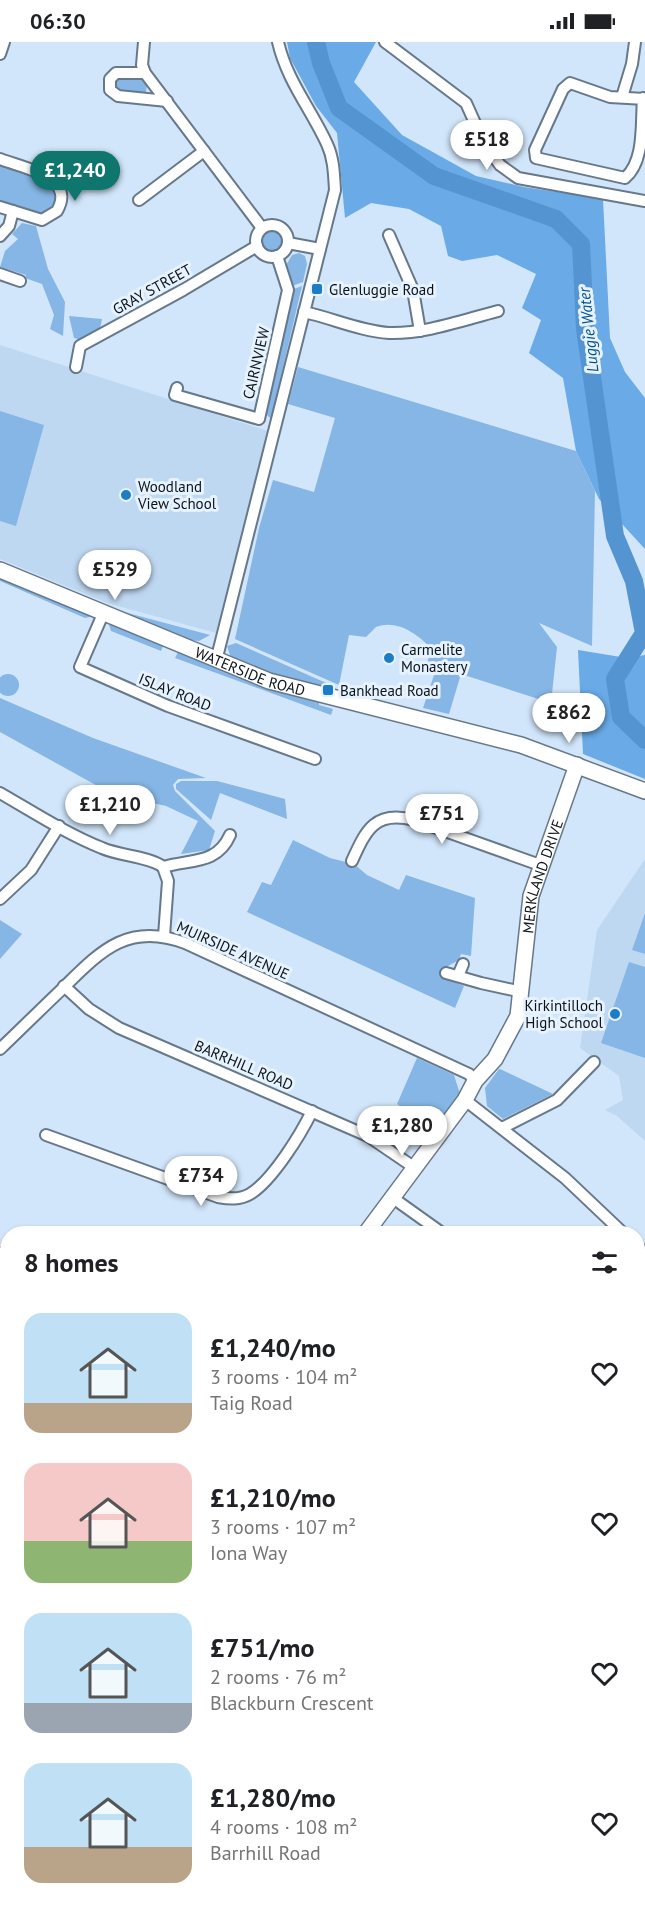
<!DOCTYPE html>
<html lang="en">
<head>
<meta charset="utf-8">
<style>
  body { margin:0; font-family:"PT Sans",sans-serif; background:#f2f2f2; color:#202124; height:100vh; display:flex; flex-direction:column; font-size:22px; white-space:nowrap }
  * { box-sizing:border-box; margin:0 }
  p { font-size:20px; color:#757577 }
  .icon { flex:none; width:33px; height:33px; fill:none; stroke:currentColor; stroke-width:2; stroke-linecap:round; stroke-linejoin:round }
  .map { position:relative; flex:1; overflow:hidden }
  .details { position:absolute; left:0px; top:1184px; width:645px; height:686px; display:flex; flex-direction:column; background:#fff; border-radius:24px 24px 0 0; box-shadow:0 2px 4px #0004 }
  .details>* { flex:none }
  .price { position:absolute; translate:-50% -51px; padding:0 14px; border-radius:21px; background:#fff; color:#222; font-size:20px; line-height:39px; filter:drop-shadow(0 2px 3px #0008) }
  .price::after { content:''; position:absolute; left:50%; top:36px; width:18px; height:14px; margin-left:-9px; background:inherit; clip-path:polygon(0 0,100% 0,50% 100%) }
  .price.on { background:#0f766e; color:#fff }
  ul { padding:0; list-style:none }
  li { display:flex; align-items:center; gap:18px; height:150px; padding:0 24px }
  li span { display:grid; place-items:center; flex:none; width:168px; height:120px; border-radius:18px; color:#555 }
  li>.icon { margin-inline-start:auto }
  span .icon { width:72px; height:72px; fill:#fffc; stroke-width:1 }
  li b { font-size:26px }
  h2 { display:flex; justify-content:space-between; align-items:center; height:72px; padding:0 24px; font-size:26px }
  .status { display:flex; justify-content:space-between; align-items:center; height:42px; padding:0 30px; background:#fff; direction:ltr }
  .status svg { height:16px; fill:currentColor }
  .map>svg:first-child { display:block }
  .built { fill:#bfd8f2 }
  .green { fill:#86b6e5 }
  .forest { fill:#69aae7 }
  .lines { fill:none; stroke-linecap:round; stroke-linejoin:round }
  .river { stroke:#5495d1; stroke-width:18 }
  .street-casing { stroke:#66788a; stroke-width:14 }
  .secondary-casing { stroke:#66788a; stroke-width:18 }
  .street { stroke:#fff; stroke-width:10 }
  .secondary { stroke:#fff; stroke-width:15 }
  .poi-dot { fill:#1d7cc8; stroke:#e6f2fe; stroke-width:2 }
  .labels { text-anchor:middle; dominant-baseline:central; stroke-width:6; stroke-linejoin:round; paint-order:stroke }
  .street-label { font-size:15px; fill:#0a1118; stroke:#e6f2fe }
  .poi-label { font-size:15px; fill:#0a1118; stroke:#e6f2fe; text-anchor:start }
  .water-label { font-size:16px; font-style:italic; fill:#045189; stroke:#e6f2fe }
</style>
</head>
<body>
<div class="status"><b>06:30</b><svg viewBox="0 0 49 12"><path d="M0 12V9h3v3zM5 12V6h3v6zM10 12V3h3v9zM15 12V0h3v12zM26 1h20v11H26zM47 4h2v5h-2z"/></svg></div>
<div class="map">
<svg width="645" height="1868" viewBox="0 0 645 1868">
  <rect width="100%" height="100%" fill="#d1e6fa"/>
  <!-- built -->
  <g class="built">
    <polygon points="0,303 268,389 216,591 107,561 0,517"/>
    <polygon points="645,817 645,1099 617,1074 605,1068 623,1058 619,1034 580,1006 597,888"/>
    <polygon points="92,1862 401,1862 402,1868 90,1868"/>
  </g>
  <!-- green -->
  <g class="green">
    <polygon points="121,34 142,37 147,43 146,50 120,51 115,47 114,40"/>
    <path d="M 0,121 L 44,137 L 58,151 C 53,187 23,168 0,160 Z"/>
    <polygon points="22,181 36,184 48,227 65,260 63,294 50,287 54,273 42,242 25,236 26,233 0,225 5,209 18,197 12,192"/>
    <circle cx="272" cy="199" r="11"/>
    <polygon points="299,211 305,214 307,222 303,240 292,244 285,225 292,213"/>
    <polygon points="302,244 271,377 265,371 291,248"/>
    <polygon points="69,274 102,277 100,287 81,298 74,296"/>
    <path d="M 298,325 L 576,409 L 595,449 L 592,604 L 539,581 L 557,605 L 551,661 L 461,632 L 449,672 L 423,666 L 435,630 L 426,627 L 431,606 C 417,592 397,577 376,585 L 366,595 L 349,593 L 339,643 L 235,597 L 259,486 L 273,438 L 314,450 L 335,376 L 288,362 Z"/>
    <polygon points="0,369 44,383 16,484 0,479"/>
    <polygon points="0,535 89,573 90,575 85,576 0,539"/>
    <polygon points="109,566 210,593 199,599 188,598"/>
    <polygon points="109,583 115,583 163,604 161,609 111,589"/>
    <polygon points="236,601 333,644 332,647 322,644 320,648 291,640 231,616 227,604"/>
    <polygon points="178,610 246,638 319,660 319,663 333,667 331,673 175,616"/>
    <circle cx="8" cy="643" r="11"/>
    <polygon points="0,656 93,696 206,736 178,737 173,743 175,749 215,789 209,808 181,812 198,779 166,764 112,752 0,690"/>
    <polygon points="181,739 217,739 285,757 287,777 220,751 211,778 176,747 176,742"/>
    <polygon points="293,798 330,816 354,822 367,833 399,848 406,833 475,856 471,914 461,912 459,918 448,924 443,936 464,944 455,966 247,870 262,840 271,843"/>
    <polygon points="645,871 645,912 632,908"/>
    <polygon points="0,878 22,892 0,917"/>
    <polygon points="629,920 645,925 645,1016 601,1001"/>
    <polygon points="417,1016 454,1033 460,1052 434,1087 397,1062"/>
    <polygon points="499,1027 500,1027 553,1052 503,1077 487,1064 485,1046"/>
    <polygon points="0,1272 8,1275 7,1547 0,1544"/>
    <polygon points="638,1730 645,1735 645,1834 638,1839"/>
    <polygon points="401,1862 605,1862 596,1868 402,1868"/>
  </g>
  <!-- forest -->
  <g class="forest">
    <polygon points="287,0 376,0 354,40 402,93 476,134 524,145 603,157 610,296 625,330 645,356 645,507 599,457 576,409 563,336 529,311 541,278 522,266 536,232 497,213 462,219 448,214 441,184 409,167 371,161 345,176 337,91 316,64 290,16"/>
    <polygon points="578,608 627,616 645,613 645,737 583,712"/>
  </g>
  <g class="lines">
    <!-- river -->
    <polyline class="river" points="316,0 321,21 339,66 434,134 556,177 581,202 585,287 615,494 634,539 644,591 615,637 621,675 645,698"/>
    <defs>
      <g id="street">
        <polyline points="144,0 142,23 145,31 262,186"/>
        <polyline points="385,0 466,61 483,99 500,123 518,136 645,159"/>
        <polyline points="0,12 4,0"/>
        <polyline points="145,31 116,31 110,37 110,48 118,54 167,59"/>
        <polyline points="622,55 632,22 635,0"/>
        <path d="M 643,56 C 641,82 645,119 625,136 L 536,116 L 535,108 L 563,47 L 570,41 L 610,55 L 645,57"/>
        <path d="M 0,117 C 22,126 77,134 57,169 L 42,178 L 0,165"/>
        <polyline points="139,158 204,109"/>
        <circle cx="272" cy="199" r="16"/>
        <polyline points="389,193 413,248 420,289"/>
        <polyline points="0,194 9,184 13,169"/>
        <polyline points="288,201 320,207"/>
        <polyline points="0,232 20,239"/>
        <path d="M 304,270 C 332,276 360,289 389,291 C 425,292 463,278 498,269"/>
        <polyline points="76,325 80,304 183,248 257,204"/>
        <polyline points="177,346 175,353 259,377 288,248 277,214"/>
        <polyline points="103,572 80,625 168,664 315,717"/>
        <path d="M 216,619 L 335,148 C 334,133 334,117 327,102 C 311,67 287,39 278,0"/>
        <path d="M 0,751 C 33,770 67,792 102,806 C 120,814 151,815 163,825 C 190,817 217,823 230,793"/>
        <path d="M 352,819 C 366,788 375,768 414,778 L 540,823"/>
        <polyline points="163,825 168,839 164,894"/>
        <polyline points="0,857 31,828 59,784"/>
        <polyline points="446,931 481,941 522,950"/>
        <polyline points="458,934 463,922"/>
        <polyline points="64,944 89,967 119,986 368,1094 415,1126"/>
        <path d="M 0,1007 C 20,988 40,968 60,949 C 99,911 126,879 185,901 L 469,1032 L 475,1039"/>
        <polyline points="465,1058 565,1136 623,1191"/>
        <polyline points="502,1086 557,1058 594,1020"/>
        <path d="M 46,1093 L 218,1155 C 229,1157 240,1158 250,1152 C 272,1139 301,1092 312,1069"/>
        <polyline points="393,1156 442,1191"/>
        <polyline points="638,1205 645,1212"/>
        <polyline points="0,1211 8,1214"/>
        <polyline points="638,1339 645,1347"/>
        <polyline points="638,1464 645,1472"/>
        <polyline points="0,1551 8,1556"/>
        <polyline points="638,1554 645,1563"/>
        <polyline points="0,1702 8,1705"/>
        <polyline points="638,1713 645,1718"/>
        <polyline points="638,1848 645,1843"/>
        <polyline points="610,1868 619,1862"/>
      </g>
      <g id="secondary">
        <path id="s1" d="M 0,528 L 269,639 L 521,703 L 645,749"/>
        <path id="s2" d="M 366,1191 L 465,1058 L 475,1039 L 495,1017 L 518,974 L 531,854 L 577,723"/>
        <polyline points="0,1743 8,1731"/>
        <polyline points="0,1821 8,1827"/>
        <polyline points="56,1862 65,1868"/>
      </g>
    </defs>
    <!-- street casing -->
    <use href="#street" class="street-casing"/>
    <!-- secondary casing -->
    <use href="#secondary" class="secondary-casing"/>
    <!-- street -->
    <use href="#street" class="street"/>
    <!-- secondary -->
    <use href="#secondary" class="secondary"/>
  </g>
  <!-- markers -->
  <g class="poi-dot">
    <rect x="311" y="241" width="12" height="12" rx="3"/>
    <circle cx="126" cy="453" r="6"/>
    <circle cx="389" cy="616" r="6"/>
    <rect x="322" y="642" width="12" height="12" rx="3"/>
    <circle cx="615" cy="972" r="6"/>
  </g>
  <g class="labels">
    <!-- street labels -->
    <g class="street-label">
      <text transform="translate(152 247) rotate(-29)">GRAY STREET</text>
      <text transform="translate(256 321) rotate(-77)">CAIRNVIEW</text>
      <text stroke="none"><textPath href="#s1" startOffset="270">WATERSIDE ROAD</textPath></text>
      <text transform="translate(175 650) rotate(22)">ISLAY ROAD</text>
      <text stroke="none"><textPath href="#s2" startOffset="408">MERKLAND DRIVE</textPath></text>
      <text transform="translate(233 908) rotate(24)">MUIRSIDE AVENUE</text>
      <text transform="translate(244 1023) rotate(23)">BARRHILL ROAD</text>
    </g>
    <!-- poi labels -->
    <g class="poi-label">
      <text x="329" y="247">Glenluggie Road</text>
      <text x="138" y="444">Woodland<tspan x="138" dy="17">View School</tspan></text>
      <text x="401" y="607">Carmelite<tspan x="401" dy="17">Monastery</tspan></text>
      <text x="340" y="648">Bankhead Road</text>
      <text x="603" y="963" text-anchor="end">Kirkintilloch<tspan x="603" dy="17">High School</tspan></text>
    </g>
    <!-- water labels -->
    <g class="water-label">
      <text transform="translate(588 288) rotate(-96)">Luggie Water</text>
    </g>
  </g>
</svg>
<b class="price" style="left:487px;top:129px">£518</b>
<b class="price on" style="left:75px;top:160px">£1,240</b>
<b class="price" style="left:115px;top:559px">£529</b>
<b class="price" style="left:569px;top:702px">£862</b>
<b class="price" style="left:110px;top:794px">£1,210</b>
<b class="price" style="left:442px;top:803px">£751</b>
<b class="price" style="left:402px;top:1115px">£1,280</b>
<b class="price" style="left:201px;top:1165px">£734</b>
<section class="details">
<h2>8 homes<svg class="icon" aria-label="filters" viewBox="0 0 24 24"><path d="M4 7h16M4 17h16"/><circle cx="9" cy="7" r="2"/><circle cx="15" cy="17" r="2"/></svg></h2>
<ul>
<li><span style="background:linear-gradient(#bfe0f5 75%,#b9a48a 0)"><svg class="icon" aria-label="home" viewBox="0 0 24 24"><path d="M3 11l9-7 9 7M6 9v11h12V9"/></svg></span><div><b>£1,240/mo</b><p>3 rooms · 104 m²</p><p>Taig Road</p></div><svg class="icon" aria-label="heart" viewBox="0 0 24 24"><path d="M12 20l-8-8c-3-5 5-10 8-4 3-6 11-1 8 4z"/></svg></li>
<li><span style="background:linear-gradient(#f6c9c9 65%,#8fb573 0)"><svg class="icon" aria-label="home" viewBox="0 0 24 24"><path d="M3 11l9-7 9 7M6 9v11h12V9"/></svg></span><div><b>£1,210/mo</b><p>3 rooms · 107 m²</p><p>Iona Way</p></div><svg class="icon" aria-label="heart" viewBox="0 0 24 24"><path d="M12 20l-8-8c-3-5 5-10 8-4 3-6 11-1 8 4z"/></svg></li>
<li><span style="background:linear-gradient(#bfe0f5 75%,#9aa5b1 0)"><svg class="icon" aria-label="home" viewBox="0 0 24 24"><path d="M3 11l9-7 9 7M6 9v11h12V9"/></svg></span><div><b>£751/mo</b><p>2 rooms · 76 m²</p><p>Blackburn Crescent</p></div><svg class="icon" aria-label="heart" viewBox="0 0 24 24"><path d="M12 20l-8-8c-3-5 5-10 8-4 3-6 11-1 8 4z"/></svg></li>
<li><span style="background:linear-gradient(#bfe0f5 70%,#b9a48a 0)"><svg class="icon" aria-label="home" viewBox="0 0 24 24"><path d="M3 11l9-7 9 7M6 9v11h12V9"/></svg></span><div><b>£1,280/mo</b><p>4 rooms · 108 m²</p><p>Barrhill Road</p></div><svg class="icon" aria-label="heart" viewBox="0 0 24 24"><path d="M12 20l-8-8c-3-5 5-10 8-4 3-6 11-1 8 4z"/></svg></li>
</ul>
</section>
</div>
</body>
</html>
